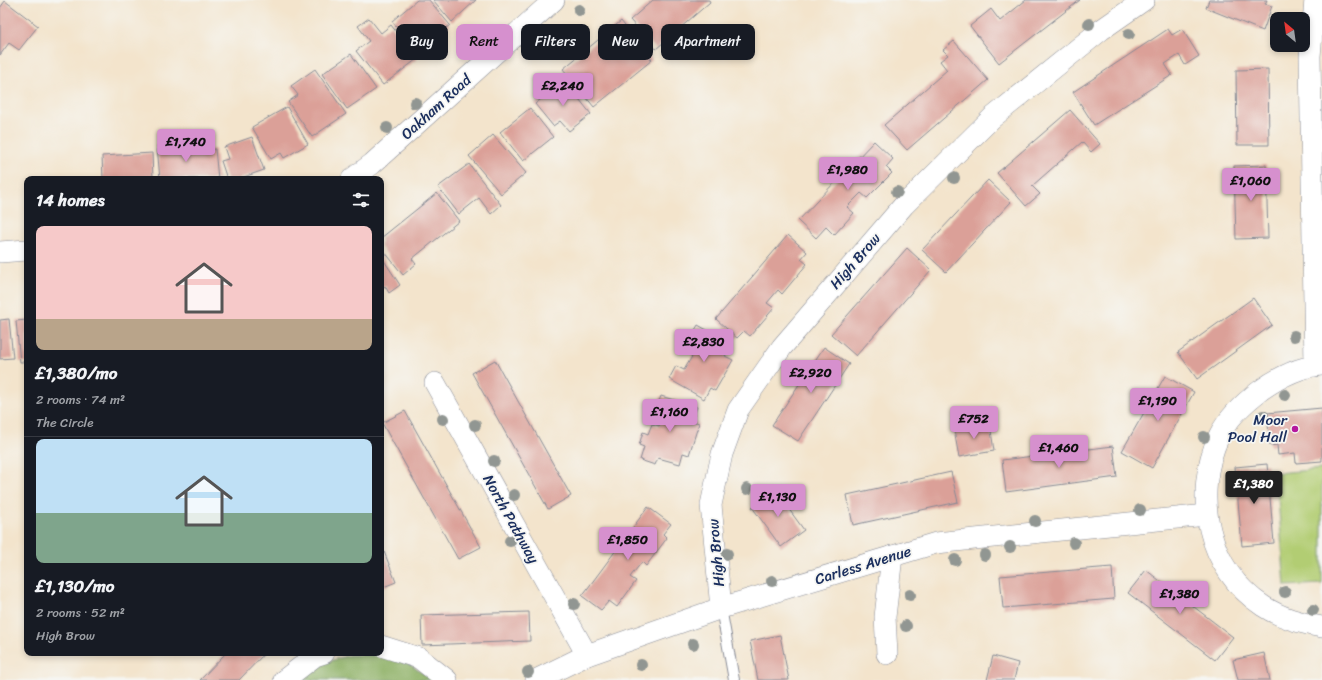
<!DOCTYPE html>
<html lang="en">
<head>
<meta charset="utf-8">
<style>
  body { margin:0; font-family:Sriracha,sans-serif; background:#242831; color:#f1f3f6; height:100vh; display:flex; flex-direction:column; font-size:15px; white-space:nowrap }
  * { box-sizing:border-box; margin:0 }
  p { font-size:13px; color:#9ea1a6 }
  .icon { flex:none; width:22px; height:22px; fill:none; stroke:currentColor; stroke-width:2; stroke-linecap:round; stroke-linejoin:round }
  .map { position:relative; flex:1; overflow:hidden }
  .sheet { position:absolute; left:24px; top:176px; width:360px; height:480px; display:flex; flex-direction:column; background:#171b24; border-radius:8px; box-shadow:0 2px 6px #0003 }
  .sheet>* { flex:none }
  .banner { position:absolute; left:396px; top:24px; width:380px; height:36px; display:flex; gap:8px }
  .needle { width:26px; rotate:331deg }
  .buttons { position:absolute; left:1270px; top:12px; display:grid; gap:8px }
  .buttons a { display:grid; place-items:center; width:40px; height:40px; border-radius:8px; background:#171b24; box-shadow:0 2px 6px #0003; font-size:20px }
  .price { position:absolute; translate:-50% -34px; padding:0 9px; border-radius:4px; background:#d690ce; color:#111; font-size:13px; line-height:26px; filter:drop-shadow(0 1px 2px #0008) }
  .price::after { content:''; position:absolute; left:50%; top:24px; width:12px; height:9px; margin-left:-6px; background:inherit; clip-path:polygon(0 0,100% 0,50% 100%) }
  .price.selected { background:#222; color:#fff }
  ul { padding:0; list-style:none }
  li { display:grid; align-content:center; gap:8px; height:212px; padding:0 12px }
  li+li { border-top:1px solid #363941 }
  li span { display:grid; place-items:center; height:124px; border-radius:8px; color:#555 }
  li>.icon { margin-inline-start:auto }
  span .icon { width:72px; height:72px; fill:#fffc; stroke-width:1 }
  li b { font-size:17px }
  h2 { display:flex; justify-content:space-between; align-items:center; height:48px; padding:0 12px; font-size:17px }
  .chip { padding:0 14px; border-radius:8px; background:#171b24; box-shadow:0 2px 6px #0003; font-size:14px; line-height:36px }
  .chip.selected { background:#d690ce; color:#111 }
  .map>svg:first-child { display:block }
  .green { fill:#b2cd73; stroke:#667e68 }
  .forest { fill:#8db065; stroke:#547062 }
  .building { fill:#dba098 }
  .lines { fill:none; stroke-linecap:round; stroke-linejoin:round }
  .service-casing { stroke:#878a95; stroke-width:12 }
  .minor-casing { stroke:#878a95; stroke-width:22 }
  .service { stroke:#fff; stroke-width:10 }
  .minor { stroke:#fff; stroke-width:21 }
  .tree { fill:#919692 }
  .poi-dot { fill:#b5179e; stroke:#f6f6f2; stroke-width:1.5 }
  .labels { text-anchor:middle; dominant-baseline:central; stroke-width:3.5; stroke-linejoin:round; paint-order:stroke }
  .street-label { font-size:15px; fill:#1b2f5e; stroke:#f6f6f2 }
  .poi-label { font-size:15px; fill:#1b2f5e; stroke:#f6f6f2; text-anchor:end }
</style>
</head>
<body>
<div class="map">
<svg width="1322" height="680" viewBox="0 0 1322 680">
  <rect width="100%" height="100%" fill="#f6f6f2"/>
  <filter id="ink" filterUnits="userSpaceOnUse"><feTurbulence type="fractalNoise" baseFrequency=".025" numOctaves="2"/><feDisplacementMap in="SourceGraphic" scale="8" xChannelSelector="R" yChannelSelector="G"/><feConvolveMatrix kernelMatrix="1 2 1 2 8 2 1 2 1" color-interpolation-filters="sRGB"/></filter>
  <filter id="wash" filterUnits="userSpaceOnUse"><feTurbulence type="fractalNoise" baseFrequency=".012" numOctaves="4" result="noise"/><feDisplacementMap in="SourceGraphic" scale="16" xChannelSelector="R" yChannelSelector="G"/><feGaussianBlur stdDeviation="0.9" result="paint"/><feColorMatrix in="noise" values="0 0 0 0 0 0 0 0 0 0 0 0 0 0 0 0 0 1.4 0 .05"/><feComposite in="paint" operator="in"/></filter>
  <g filter="url(#wash)">
    <rect width="100%" height="100%" fill="#f3e4cc"/>
    <!-- green -->
    <polygon class="green" points="1322,469 1322,584 1285,586 1276,473"/>
    <!-- forest -->
    <polygon class="forest" points="349,655 380,655 409,664 433,680 296,680 320,664"/>
    <g id="blocks">
      <!-- building -->
      <g class="building">
        <polygon points="417,0 429,0 450,25 417,52 392,21"/>
        <polygon points="433,0 476,0 452,22"/>
        <polygon points="653,0 709,0 710,2 656,49 630,20"/>
        <polygon points="1026,0 1080,0 999,63 970,26 991,9 1000,21"/>
        <polygon points="1209,0 1267,0 1265,4 1272,6 1263,31 1206,8"/>
        <polygon points="5,1 38,26 19,50 9,43 0,55 0,8"/>
        <polygon points="369,18 381,33 391,25 417,59 383,85 356,51 369,41 358,26"/>
        <polygon points="621,21 652,60 594,107 563,69"/>
        <polygon points="1168,29 1172,35 1182,29 1199,56 1185,65 1179,55 1165,64 1172,75 1094,125 1073,92"/>
        <polygon points="954,41 988,80 907,150 884,125 947,70 940,61 948,55 943,50"/>
        <polygon points="351,54 376,89 347,109 322,74"/>
        <polygon points="315,69 346,114 312,137 288,102 298,95 291,86"/>
        <polygon points="1268,69 1269,145 1237,145 1236,70"/>
        <polygon points="564,80 591,114 569,131 560,121 553,126 535,104"/>
        <polygon points="287,107 308,144 284,158 281,153 271,159 252,127"/>
        <polygon points="530,108 553,137 523,161 500,132"/>
        <polygon points="1070,110 1100,144 1091,152 1082,142 1032,186 1040,194 1026,206 997,173"/>
        <polygon points="493,135 526,173 501,194 469,156"/>
        <polygon points="252,137 264,170 238,179 227,179 221,161 228,159 224,147"/>
        <polygon points="162,139 169,139 175,144 176,154 215,149 218,179 160,179 157,146"/>
        <polygon points="874,141 893,159 886,167 892,173 867,198 861,193 847,207 854,213 834,235 826,227 816,238 798,221"/>
        <polygon points="152,153 153,179 103,179 102,156"/>
        <polygon points="469,164 501,205 491,214 479,198 459,214 438,187"/>
        <polygon points="1266,165 1268,238 1236,239 1234,166"/>
        <polygon points="988,180 1011,202 946,272 922,250"/>
        <polygon points="437,193 459,221 412,259 416,264 403,275 381,247 381,238"/>
        <polygon points="788,235 807,252 801,259 807,264 782,294 778,290 767,303 774,308 750,336 744,331 737,338 716,319"/>
        <polygon points="907,248 931,270 856,356 831,334"/>
        <polygon points="381,256 400,285 389,293 385,286 381,289"/>
        <polygon points="1253,298 1272,325 1197,379 1178,352"/>
        <polygon points="9,319 13,358 0,359 0,320"/>
        <polygon points="27,320 27,362 20,362 16,321"/>
        <polygon points="698,325 732,344 725,356 733,360 715,391 710,388 704,399 669,379 676,366 684,370 693,355 684,349"/>
        <polygon points="824,347 849,364 798,441 772,425"/>
        <polygon points="495,360 571,496 548,509 472,373"/>
        <polygon points="1165,376 1194,392 1152,468 1122,451"/>
        <polygon points="661,396 697,407 692,421 699,423 689,455 683,453 680,464 658,458 655,465 640,460 644,447 639,445 643,432 648,434 652,424 659,426 665,408 657,406"/>
        <polygon points="1322,408 1322,461 1296,463 1295,453 1278,455 1277,445 1270,446 1267,413"/>
        <polygon points="405,411 481,547 458,559 382,423"/>
        <polygon points="990,424 994,451 959,457 954,430"/>
        <polygon points="1113,446 1117,477 1006,492 1002,460"/>
        <polygon points="1267,464 1274,543 1242,546 1235,467"/>
        <polygon points="951,472 958,502 853,525 847,495"/>
        <polygon points="775,490 804,530 781,547 752,507"/>
        <polygon points="648,507 671,524 663,534 667,538 646,566 642,562 630,577 636,581 617,607 609,601 601,610 582,596"/>
        <polygon points="381,544 396,582 381,588"/>
        <polygon points="1112,567 1114,599 1003,608 1000,576"/>
        <polygon points="1146,570 1233,637 1215,660 1128,593"/>
        <polygon points="529,612 530,641 422,645 421,615"/>
        <polygon points="780,635 789,680 758,680 750,641"/>
        <polygon points="226,653 265,653 239,680 200,680"/>
        <polygon points="1264,653 1270,680 1238,680 1233,660"/>
        <polygon points="993,656 1018,663 1014,680 987,680"/>
      </g>
    </g>
  </g>
  <g filter="url(#ink)">
    <use href="#blocks" fill-opacity="0" stroke="#878a95" stroke-width="1"/>
    <g class="lines">
      <defs>
        <polyline id="service" points="721,608 734,680"/>
        <g id="minor">
          <polyline points="1315,0 1310,56 1315,366"/>
          <polyline points="352,179 372,164 554,0"/>
          <polyline points="0,252 27,250"/>
          <path d="M 1322,365 C 1301,366 1278,378 1261,390 C 1245,402 1228,418 1219,436 C 1192,495 1207,569 1263,606 C 1281,618 1301,623 1322,627"/>
          <polyline points="435,383 587,655"/>
          <polyline points="721,608 711,505 722,454 738,410 782,347 904,205 992,118 1101,30 1144,0"/>
          <polyline points="381,646 419,658 447,680"/>
          <polyline points="887,654 885,617 892,556"/>
          <polyline points="284,680 315,656 324,653"/>
          <polyline points="536,680 587,655 721,608 936,543 1206,515"/>
        </g>
      </defs>
      <!-- service casing -->
      <use href="#service" class="service-casing"/>
      <!-- minor casing -->
      <use href="#minor" class="minor-casing"/>
      <!-- service -->
      <use href="#service" class="service"/>
      <!-- minor -->
      <use href="#minor" class="minor"/>
    </g>
    <!-- trees -->
    <g class="tree">
      <circle cx="579" cy="10" r="6"/>
      <circle cx="1089" cy="24" r="6"/>
      <circle cx="1129" cy="34" r="6"/>
      <circle cx="538" cy="44" r="6"/>
      <circle cx="477" cy="45" r="6"/>
      <circle cx="415" cy="103" r="6"/>
      <circle cx="387" cy="128" r="6"/>
      <circle cx="954" cy="178" r="6"/>
      <circle cx="897" cy="192" r="6"/>
      <circle cx="1294" cy="336" r="6"/>
      <circle cx="1285" cy="395" r="6"/>
      <circle cx="1263" cy="416" r="6"/>
      <circle cx="443" cy="419" r="6"/>
      <circle cx="475" cy="425" r="6"/>
      <circle cx="1204" cy="437" r="6"/>
      <circle cx="494" cy="461" r="6"/>
      <circle cx="747" cy="489" r="6"/>
      <circle cx="514" cy="495" r="6"/>
      <circle cx="1140" cy="510" r="6"/>
      <circle cx="1035" cy="521" r="6"/>
      <circle cx="510" cy="541" r="6"/>
      <circle cx="1074" cy="543" r="6"/>
      <circle cx="1010" cy="547" r="6"/>
      <circle cx="727" cy="554" r="6"/>
      <circle cx="985" cy="555" r="6"/>
      <circle cx="955" cy="560" r="6"/>
      <circle cx="772" cy="581" r="6"/>
      <circle cx="1285" cy="592" r="6"/>
      <circle cx="910" cy="595" r="6"/>
      <circle cx="574" cy="604" r="6"/>
      <circle cx="1313" cy="610" r="6"/>
      <circle cx="906" cy="626" r="6"/>
      <circle cx="693" cy="644" r="6"/>
      <circle cx="641" cy="665" r="6"/>
      <circle cx="528" cy="672" r="6"/>
    </g>
  </g>
  <!-- markers -->
  <circle class="poi-dot" cx="1295" cy="429" r="4"/>
  <g class="labels">
    <!-- street labels -->
    <g class="street-label">
      <text transform="translate(436 107) rotate(-42)">Oakham Road</text>
      <text transform="translate(855 261) rotate(-49)">High Brow</text>
      <text transform="translate(511 519) rotate(61)">North Pathway</text>
      <text transform="translate(716 553) rotate(-95)">High Brow</text>
      <text transform="translate(863 565) rotate(-17)">Carless Avenue</text>
    </g>
    <!-- poi labels -->
    <g class="poi-label">
      <text x="1287" y="420">Moor<tspan x="1287" dy="17">Pool Hall</tspan></text>
    </g>
  </g>
</svg>
<div class="buttons">
<a><svg class="needle" viewBox="-14 -14 28 28"><path d="M0-13l5 13h-10z" fill="#e53935"/><path d="M0 13l5-13h-10z" fill="#9ea1a6"/></svg></a>
</div>
<b class="price" style="left:563px;top:107px">£2,240</b>
<b class="price" style="left:186px;top:163px">£1,740</b>
<b class="price" style="left:848px;top:191px">£1,980</b>
<b class="price" style="left:1251px;top:202px">£1,060</b>
<b class="price" style="left:704px;top:363px">£2,830</b>
<b class="price" style="left:811px;top:394px">£2,920</b>
<b class="price" style="left:1158px;top:422px">£1,190</b>
<b class="price" style="left:670px;top:433px">£1,160</b>
<b class="price" style="left:974px;top:440px">£752</b>
<b class="price" style="left:1059px;top:469px">£1,460</b>
<b class="price selected" style="left:1254px;top:505px">£1,380</b>
<b class="price" style="left:778px;top:518px">£1,130</b>
<b class="price" style="left:628px;top:561px">£1,850</b>
<b class="price" style="left:1180px;top:615px">£1,380</b>
<div class="banner">
<a class="chip">Buy</a>
<a class="chip selected">Rent</a>
<a class="chip">Filters</a>
<a class="chip">New</a>
<a class="chip">Apartment</a>
</div>
<section class="sheet">
<h2>14 homes<svg class="icon" aria-label="filters" viewBox="0 0 24 24"><path d="M4 7h16M4 17h16"/><circle cx="9" cy="7" r="2"/><circle cx="15" cy="17" r="2"/></svg></h2>
<ul>
<li><span style="background:linear-gradient(#f6c9c9 75%,#b9a48a 0)"><svg class="icon" aria-label="home" viewBox="0 0 24 24"><path d="M3 11l9-7 9 7M6 9v11h12V9"/></svg></span><div><b>£1,380/mo</b><p>2 rooms · 74 m²</p><p>The Circle</p></div></li>
<li><span style="background:linear-gradient(#bfe0f5 60%,#7fa58c 0)"><svg class="icon" aria-label="home" viewBox="0 0 24 24"><path d="M3 11l9-7 9 7M6 9v11h12V9"/></svg></span><div><b>£1,130/mo</b><p>2 rooms · 52 m²</p><p>High Brow</p></div></li>
</ul>
</section>
</div>
</body>
</html>
